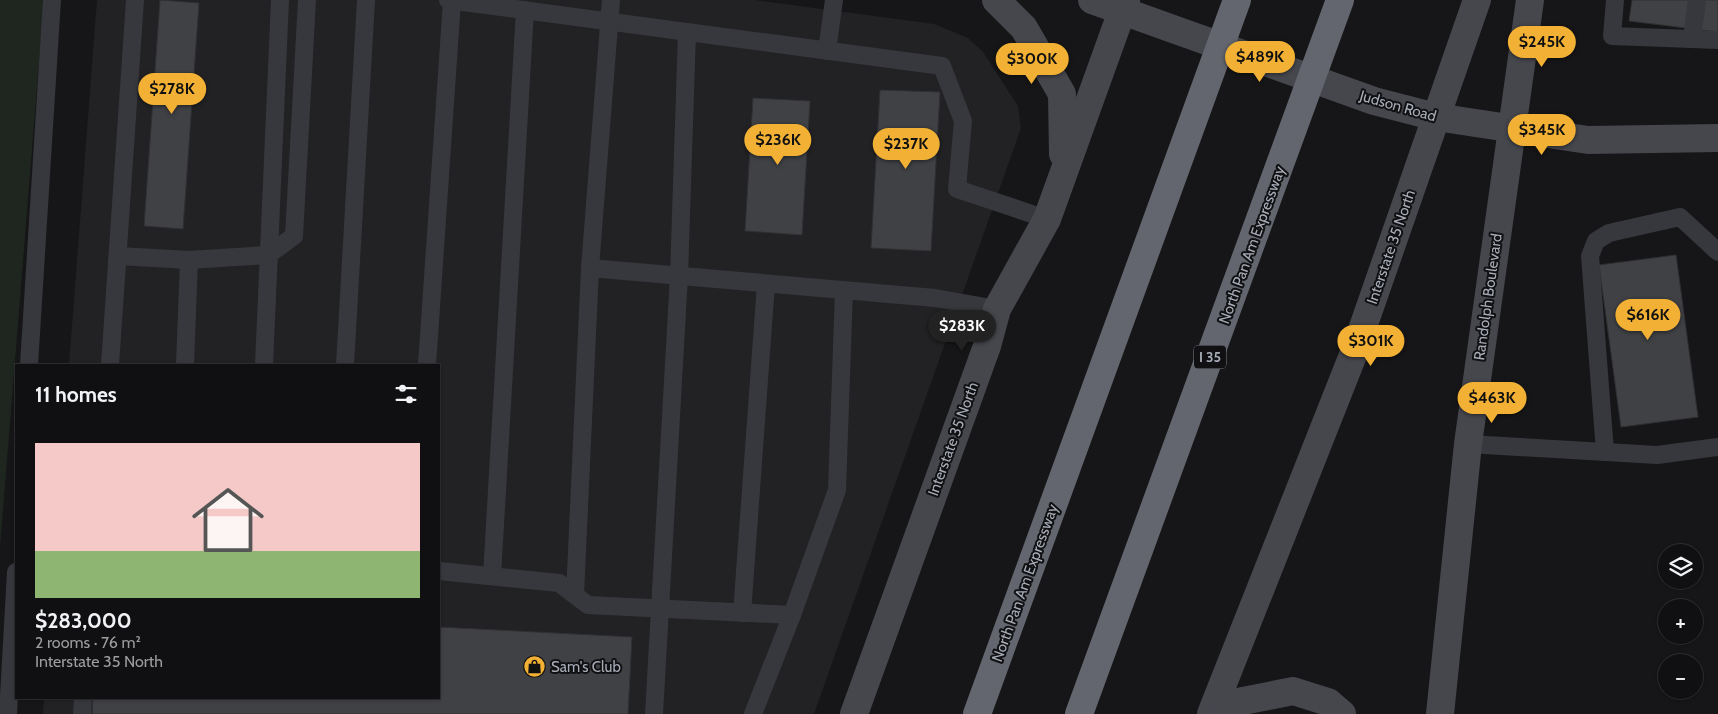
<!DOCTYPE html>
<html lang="en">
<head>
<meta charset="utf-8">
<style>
  body { margin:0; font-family:Cabin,sans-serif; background:#1e1e20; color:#f1f3f6; height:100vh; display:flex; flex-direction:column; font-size:19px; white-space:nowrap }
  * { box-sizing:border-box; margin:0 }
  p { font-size:16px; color:#9c9d9f }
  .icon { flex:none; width:28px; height:28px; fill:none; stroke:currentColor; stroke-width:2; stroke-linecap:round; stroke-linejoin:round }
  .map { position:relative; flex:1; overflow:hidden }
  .details { position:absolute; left:15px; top:364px; width:425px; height:335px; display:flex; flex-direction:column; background:#101012; border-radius:0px; box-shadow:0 1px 4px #0004,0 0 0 1px #303032 }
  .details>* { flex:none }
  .fabs { position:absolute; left:1658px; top:544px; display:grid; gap:10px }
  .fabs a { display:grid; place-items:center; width:45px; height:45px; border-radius:50%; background:#101012; box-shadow:0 1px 4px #0004,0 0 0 1px #303032; font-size:25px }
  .price { position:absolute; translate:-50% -42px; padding:0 11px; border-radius:18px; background:#f2b134; color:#111; font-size:16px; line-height:32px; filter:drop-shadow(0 1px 2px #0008) }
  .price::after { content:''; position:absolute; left:50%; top:30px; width:15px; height:11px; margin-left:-8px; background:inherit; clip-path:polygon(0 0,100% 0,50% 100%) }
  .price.active { background:#222; color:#fff }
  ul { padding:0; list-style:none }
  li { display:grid; align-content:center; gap:10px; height:265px; padding:0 20px }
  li+li { border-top:1px solid #303032 }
  li span { display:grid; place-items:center; height:155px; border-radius:0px; color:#555 }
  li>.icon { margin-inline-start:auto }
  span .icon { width:90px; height:90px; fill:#fffc; stroke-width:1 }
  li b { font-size:21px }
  h2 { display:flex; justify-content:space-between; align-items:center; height:60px; padding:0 20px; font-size:21px }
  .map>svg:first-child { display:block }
  .built { fill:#222225 }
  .green { fill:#1e261f }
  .building { fill:#404145; stroke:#303034 }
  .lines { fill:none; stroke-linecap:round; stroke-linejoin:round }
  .lane { stroke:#37383d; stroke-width:18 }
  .secondary { stroke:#45474d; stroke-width:28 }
  .highway { stroke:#63666e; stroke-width:28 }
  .labels { text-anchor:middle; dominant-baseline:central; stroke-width:4; stroke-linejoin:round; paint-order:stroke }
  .shield { fill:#111113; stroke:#7b7e86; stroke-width:1 }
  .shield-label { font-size:14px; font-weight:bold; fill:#a8adb8 }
  .street-label { font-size:15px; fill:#a8adb8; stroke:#111113 }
  .poi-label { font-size:15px; fill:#a8adb8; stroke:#111113; text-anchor:start }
</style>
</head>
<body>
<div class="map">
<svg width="1718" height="714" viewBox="0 0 1718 714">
  <rect width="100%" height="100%" fill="#161618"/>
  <!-- built -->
  <polygon class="built" points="97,0 754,0 934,24 968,38 983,52 1018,106 1021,128 814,714 43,714 44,698 439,698 439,365 69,365"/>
  <!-- green -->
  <polygon class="green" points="0,0 44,0 0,547"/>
  <!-- building -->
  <g class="building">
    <polygon points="160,0 199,3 183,229 144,226"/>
    <polygon points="1632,0 1718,0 1718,32 1629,21"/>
    <polygon points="880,90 940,92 931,251 871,248"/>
    <polygon points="753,98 810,101 802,235 745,231"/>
    <polygon points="1676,255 1698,417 1621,427 1599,265"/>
    <polygon points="439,627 632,637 628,714 92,714 93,698 439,698"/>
  </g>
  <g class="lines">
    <!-- lane -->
    <g class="lane">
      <polyline points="448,0 942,66 963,121 957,189 1047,219"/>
      <polyline points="611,0 590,268 935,298 997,309"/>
      <polyline points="1615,0 1612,36 1718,40"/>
      <polyline points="1692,39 1697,0"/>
      <polyline points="827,51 834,0"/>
      <polyline points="118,256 189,260 268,255 294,236 307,0"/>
      <polyline points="29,365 52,0"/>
      <polyline points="110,365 135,0"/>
      <polyline points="185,365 189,260"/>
      <polyline points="264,365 280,0"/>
      <polyline points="345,365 366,0"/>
      <polyline points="427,365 452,1"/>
      <polyline points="1468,444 1657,455 1718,447"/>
      <polyline points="1605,452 1590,256 1596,241 1609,233 1680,217 1718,252"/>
      <polyline points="439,571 559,583 588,605 792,615 837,490 844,290"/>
      <polyline points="492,576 525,10"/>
      <polyline points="575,595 590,268"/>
      <polyline points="742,613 766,284"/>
      <polyline points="8,714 16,572"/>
      <polyline points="82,714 83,698"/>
      <polyline points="654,714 679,276 687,32"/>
      <polyline points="753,714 792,615"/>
    </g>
    <!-- secondary -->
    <g class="secondary">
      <polyline points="996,0 1024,28 1062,94 1063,154"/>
      <polyline points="1092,0 1374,101 1436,117 1588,140 1718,138"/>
      <polyline points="854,714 987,346 997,309 1047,219 1126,0"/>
      <polyline points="1211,714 1355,350 1477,0"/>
      <polyline points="1226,714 1238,702 1293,691 1328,702 1342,714"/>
      <polyline points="1440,714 1468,444 1530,0"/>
    </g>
    <!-- highway -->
    <g class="highway">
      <polyline points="977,714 1237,0"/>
      <polyline points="1079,714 1340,0"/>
    </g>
  </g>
  <!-- icons -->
  <defs>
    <symbol id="shop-disc" viewBox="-11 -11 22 22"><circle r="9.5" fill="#f2b134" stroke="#111113"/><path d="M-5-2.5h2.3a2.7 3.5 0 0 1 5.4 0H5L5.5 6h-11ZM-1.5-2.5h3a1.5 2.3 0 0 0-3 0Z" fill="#111"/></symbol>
  </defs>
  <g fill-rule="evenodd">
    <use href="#shop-disc" x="522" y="654" width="25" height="25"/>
  </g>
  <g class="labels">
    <!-- shield labels -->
    <rect class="shield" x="1194" y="345.5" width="32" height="23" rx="4"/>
    <g class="shield-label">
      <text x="1210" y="357">I 35</text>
    </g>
    <!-- street labels -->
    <g class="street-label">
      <text transform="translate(1398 106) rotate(16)">Judson Road</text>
      <text transform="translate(1252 245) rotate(-70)">North Pan Am Expressway</text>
      <text transform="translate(1391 247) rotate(-71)">Interstate 35 North</text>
      <text transform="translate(1488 297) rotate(-82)">Randolph Boulevard</text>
      <text transform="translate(953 439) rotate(-70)">Interstate 35 North</text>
      <text transform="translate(1025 583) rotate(-70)">North Pan Am Expressway</text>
    </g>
    <!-- poi labels -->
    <g class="poi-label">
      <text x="551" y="667">Sam's Club</text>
    </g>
  </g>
</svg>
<div class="fabs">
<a><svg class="icon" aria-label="layers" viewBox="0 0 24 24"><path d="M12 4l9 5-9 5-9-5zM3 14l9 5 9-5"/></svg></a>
<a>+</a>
<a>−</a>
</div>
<b class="price" style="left:1542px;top:68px">$245K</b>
<b class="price" style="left:1260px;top:83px">$489K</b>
<b class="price" style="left:1032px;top:85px">$300K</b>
<b class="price" style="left:172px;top:115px">$278K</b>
<b class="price" style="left:1542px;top:156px">$345K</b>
<b class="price" style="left:778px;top:166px">$236K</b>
<b class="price" style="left:906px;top:170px">$237K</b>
<b class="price" style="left:1648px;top:341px">$616K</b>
<b class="price active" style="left:962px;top:352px">$283K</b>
<b class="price" style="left:1371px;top:367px">$301K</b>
<b class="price" style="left:1492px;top:424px">$463K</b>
<section class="details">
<h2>11 homes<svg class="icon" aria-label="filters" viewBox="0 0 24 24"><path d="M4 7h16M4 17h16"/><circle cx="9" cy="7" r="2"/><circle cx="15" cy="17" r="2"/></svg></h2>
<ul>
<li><span style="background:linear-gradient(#f6c9c9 70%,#8fb573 0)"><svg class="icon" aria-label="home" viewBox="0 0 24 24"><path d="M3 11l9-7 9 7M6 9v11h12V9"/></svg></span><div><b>$283,000</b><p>2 rooms · 76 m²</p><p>Interstate 35 North</p></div></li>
</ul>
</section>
</div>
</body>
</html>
